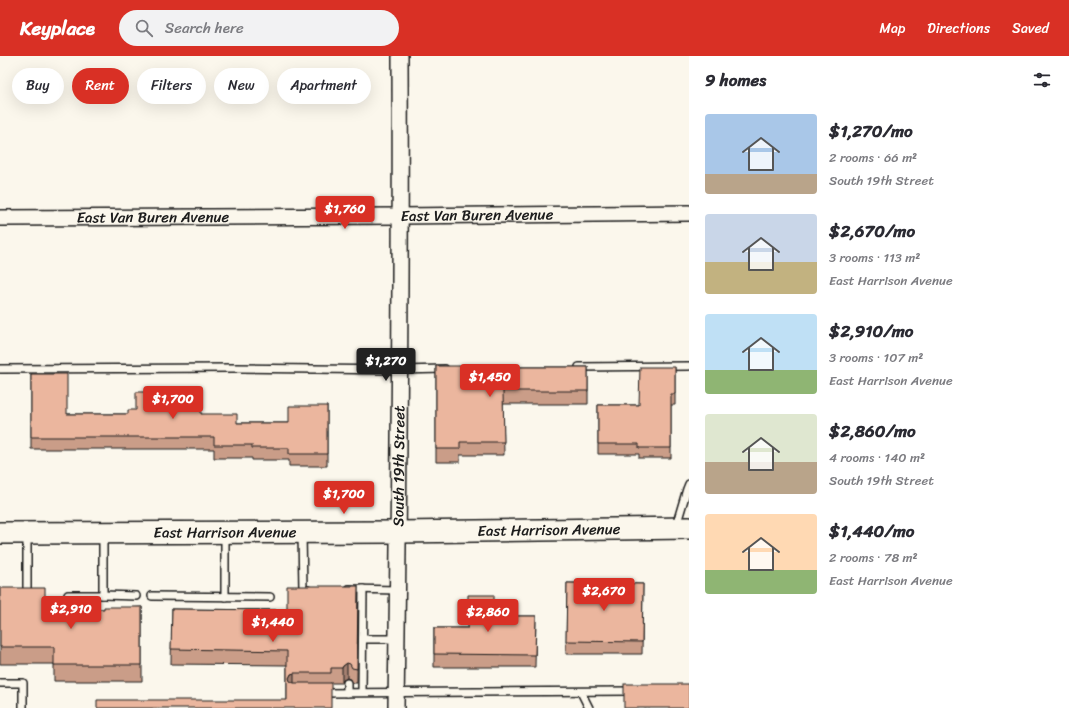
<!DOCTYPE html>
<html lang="en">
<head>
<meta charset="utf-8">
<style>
  body { margin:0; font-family:Sriracha,sans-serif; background:#f2f2f3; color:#2b2b33; height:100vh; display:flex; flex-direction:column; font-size:15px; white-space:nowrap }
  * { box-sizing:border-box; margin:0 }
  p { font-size:13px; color:#7c7c81 }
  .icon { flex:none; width:22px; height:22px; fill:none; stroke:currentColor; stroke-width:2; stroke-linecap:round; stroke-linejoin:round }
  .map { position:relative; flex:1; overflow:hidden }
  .sheet { display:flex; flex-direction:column; background:#fff; width:380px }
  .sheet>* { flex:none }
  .top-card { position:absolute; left:12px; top:12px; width:380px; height:36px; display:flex; gap:8px }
  .price { position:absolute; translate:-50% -34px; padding:0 9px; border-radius:4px; background:#d93025; color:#fff; font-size:13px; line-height:26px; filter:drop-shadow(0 1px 2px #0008) }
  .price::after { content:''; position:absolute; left:50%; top:24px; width:12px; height:9px; margin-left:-6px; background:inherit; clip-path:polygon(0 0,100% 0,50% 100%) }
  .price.on { background:#222; color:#fff }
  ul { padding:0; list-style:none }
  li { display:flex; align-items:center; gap:12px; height:100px; padding:0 16px }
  li span { display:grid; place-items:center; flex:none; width:112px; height:80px; border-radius:4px; color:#555 }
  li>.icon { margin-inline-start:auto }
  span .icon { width:48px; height:48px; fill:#fffc; stroke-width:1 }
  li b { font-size:17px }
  h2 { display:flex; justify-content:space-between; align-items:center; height:48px; padding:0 16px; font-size:17px }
  .tag { padding:0 14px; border-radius:18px; background:#fff; box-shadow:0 4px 16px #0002; font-size:14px; line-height:36px }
  .tag.on { background:#d93025; color:#fff }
  header { display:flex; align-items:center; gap:24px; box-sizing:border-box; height:56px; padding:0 20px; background:#d93025; color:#fff }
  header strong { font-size:19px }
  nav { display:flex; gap:22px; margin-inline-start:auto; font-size:14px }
  .search { width:280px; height:36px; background:#f2f2f3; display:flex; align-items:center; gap:10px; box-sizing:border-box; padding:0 14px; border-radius:22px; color:#7c7c81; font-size:15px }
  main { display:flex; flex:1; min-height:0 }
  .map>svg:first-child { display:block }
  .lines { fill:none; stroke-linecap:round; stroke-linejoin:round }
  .service-casing { stroke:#1c1c1c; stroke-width:10 }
  .minor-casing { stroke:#1c1c1c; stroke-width:18 }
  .secondary-casing { stroke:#1c1c1c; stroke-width:24 }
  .service { stroke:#fbf7ec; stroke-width:7 }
  .minor { stroke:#fbf7ec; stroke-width:15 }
  .secondary { stroke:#fbf7ec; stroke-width:21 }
  .wall { fill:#ca9d88; stroke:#1c1c1c }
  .shaded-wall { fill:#a47f6f; stroke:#1c1c1c }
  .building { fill:#ebb69e; stroke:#1c1c1c }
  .labels { text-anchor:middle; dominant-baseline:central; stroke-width:3.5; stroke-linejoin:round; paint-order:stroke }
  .street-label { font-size:15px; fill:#1c1c1c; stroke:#fbf7ec }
</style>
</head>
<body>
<header>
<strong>Keyplace</strong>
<div class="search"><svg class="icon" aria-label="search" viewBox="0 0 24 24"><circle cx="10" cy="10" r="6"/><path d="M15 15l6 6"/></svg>Search here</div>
<nav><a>Map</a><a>Directions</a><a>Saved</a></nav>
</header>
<main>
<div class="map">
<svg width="689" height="652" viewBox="0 0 689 652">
  <rect width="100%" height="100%" fill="#fbf7ec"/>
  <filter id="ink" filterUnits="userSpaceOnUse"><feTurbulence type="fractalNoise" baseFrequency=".025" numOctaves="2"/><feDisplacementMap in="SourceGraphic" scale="8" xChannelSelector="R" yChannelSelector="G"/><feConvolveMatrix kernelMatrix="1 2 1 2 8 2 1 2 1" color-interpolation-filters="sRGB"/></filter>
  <g filter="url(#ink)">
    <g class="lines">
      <defs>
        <g id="service">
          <polyline points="579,311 689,310"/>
          <polyline points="0,313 237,312 400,314 445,313"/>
          <polyline points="676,470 687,433 689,428"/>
          <polyline points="302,478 303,534 308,534"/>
          <polyline points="225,479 225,541"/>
          <polyline points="349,533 398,534"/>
          <polyline points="68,539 103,539 103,479"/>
          <polyline points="103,539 136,540"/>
          <polyline points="152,540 270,541"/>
          <polyline points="27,541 27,479"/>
          <polyline points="363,583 397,583"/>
          <polyline points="0,627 23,627 23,652"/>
          <polyline points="362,636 363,533"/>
          <polyline points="581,636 589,652"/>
          <polyline points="322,637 632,635"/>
          <polyline points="347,637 347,627"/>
        </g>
        <g id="minor">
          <path id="s1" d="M 0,162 L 401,160 L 689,157"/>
          <path id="s2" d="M 396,652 C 399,435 401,217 400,0"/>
        </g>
        <g id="secondary">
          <path id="s3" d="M 0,477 L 399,476 L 689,472"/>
        </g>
      </defs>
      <!-- service casing -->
      <use href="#service" class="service-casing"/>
      <!-- minor casing -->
      <use href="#minor" class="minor-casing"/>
      <!-- secondary casing -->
      <use href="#secondary" class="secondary-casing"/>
      <!-- service -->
      <use href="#service" class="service"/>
      <!-- minor -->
      <use href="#minor" class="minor"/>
      <!-- secondary -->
      <use href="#secondary" class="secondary"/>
    </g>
    <!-- wall -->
    <g class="wall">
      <polygon points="436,310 460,311 588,311 588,348 503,348 504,399 460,399 460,406 436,406"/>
      <polygon points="675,311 675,349 671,349 671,402 639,402 639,398 598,398 598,349 639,349"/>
      <polygon points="31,318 67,358 201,358 237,367 289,367 327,350 327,410 289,410 289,404 252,404 252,402 214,402 214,393 31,393"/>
      <polygon points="567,527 643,528 642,598 566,598"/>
      <polygon points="358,530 357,627 352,627 350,623 347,622 343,624 342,627 331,627 287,644 287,609 171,608 172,553 287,554"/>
      <polygon points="0,532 45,553 104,553 142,551 142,625 54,625 54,608 0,608"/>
      <polygon points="494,560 536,560 535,611 434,611 434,572 468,572"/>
    </g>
    <!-- shaded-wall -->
    <g class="shaded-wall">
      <polygon points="347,607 347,622 343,624 342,627 342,612 343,610"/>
      <polygon points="294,617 294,632 289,637 289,622 291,618"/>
    </g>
    <!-- building -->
    <g class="building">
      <polygon points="436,310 460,310 460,311 588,311 588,335 503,335 504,386 460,386 460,393 436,393"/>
      <polygon points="640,311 675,311 675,338 671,338 671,392 639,392 639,388 598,388 598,349 639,349"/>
      <polygon points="31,318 67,318 67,358 128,358 128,354 136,354 136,336 201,336 201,358 237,358 237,367 289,367 289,350 327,350 327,398 289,398 289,392 252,392 252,389 214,389 214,381 31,381"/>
      <polygon points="567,527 643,528 642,586 566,585"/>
      <polygon points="287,530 358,530 357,613 352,612 350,608 347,607 343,610 342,612 331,612 331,617 294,617 291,618 289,622 290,625 294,627 331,627 331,652 97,652 97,644 287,644 287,595 171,593 172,553 287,554"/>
      <polygon points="0,532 45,532 45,553 104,553 104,551 142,551 142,609 54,609 54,591 0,591"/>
      <polygon points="468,539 494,539 494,560 536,560 535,599 434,598 434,572 468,572"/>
      <rect x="624" y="628" width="65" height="24"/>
    </g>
  </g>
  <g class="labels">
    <!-- street labels -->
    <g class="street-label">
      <text stroke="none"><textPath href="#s1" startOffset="477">East Van Buren Avenue</textPath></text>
      <text stroke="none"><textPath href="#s1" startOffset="153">East Van Buren Avenue</textPath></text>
      <text stroke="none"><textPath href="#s2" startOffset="242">South 19th Street</textPath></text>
      <text stroke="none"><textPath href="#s3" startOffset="549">East Harrison Avenue</textPath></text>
      <text stroke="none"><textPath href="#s3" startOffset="225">East Harrison Avenue</textPath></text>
    </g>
  </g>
</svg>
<b class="price" style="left:345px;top:174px">$1,760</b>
<b class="price on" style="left:386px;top:326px">$1,270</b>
<b class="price" style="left:490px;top:342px">$1,450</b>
<b class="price" style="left:173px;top:364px">$1,700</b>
<b class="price" style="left:344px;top:459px">$1,700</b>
<b class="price" style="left:604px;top:556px">$2,670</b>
<b class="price" style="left:71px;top:574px">$2,910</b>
<b class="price" style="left:488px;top:577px">$2,860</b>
<b class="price" style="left:273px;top:587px">$1,440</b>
<div class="top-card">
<a class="tag">Buy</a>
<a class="tag on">Rent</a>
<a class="tag">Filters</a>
<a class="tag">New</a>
<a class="tag">Apartment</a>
</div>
</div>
<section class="sheet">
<h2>9 homes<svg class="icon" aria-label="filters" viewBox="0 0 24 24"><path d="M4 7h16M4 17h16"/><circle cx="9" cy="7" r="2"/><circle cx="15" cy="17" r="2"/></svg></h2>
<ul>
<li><span style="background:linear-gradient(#a9c7e8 75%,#b9a48a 0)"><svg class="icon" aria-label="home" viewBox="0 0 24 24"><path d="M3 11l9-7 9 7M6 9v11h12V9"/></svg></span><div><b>$1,270/mo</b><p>2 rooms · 66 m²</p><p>South 19th Street</p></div></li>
<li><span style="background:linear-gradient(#c9d6e8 60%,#c2b280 0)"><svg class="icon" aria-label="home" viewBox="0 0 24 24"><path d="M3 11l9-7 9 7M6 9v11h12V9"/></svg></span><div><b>$2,670/mo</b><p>3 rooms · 113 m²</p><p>East Harrison Avenue</p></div></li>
<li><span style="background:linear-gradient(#bfe0f5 70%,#8fb573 0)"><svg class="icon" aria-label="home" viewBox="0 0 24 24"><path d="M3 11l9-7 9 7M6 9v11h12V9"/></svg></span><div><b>$2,910/mo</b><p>3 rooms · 107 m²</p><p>East Harrison Avenue</p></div></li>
<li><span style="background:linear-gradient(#dfe7d0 60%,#b9a48a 0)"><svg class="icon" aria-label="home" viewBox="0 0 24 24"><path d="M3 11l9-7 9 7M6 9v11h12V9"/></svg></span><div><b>$2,860/mo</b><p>4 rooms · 140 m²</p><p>South 19th Street</p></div></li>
<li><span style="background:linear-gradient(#ffd9b3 70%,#8fb573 0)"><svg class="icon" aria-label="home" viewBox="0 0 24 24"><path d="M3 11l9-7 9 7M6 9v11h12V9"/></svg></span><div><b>$1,440/mo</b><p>2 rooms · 78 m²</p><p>East Harrison Avenue</p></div></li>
</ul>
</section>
</main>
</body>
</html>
